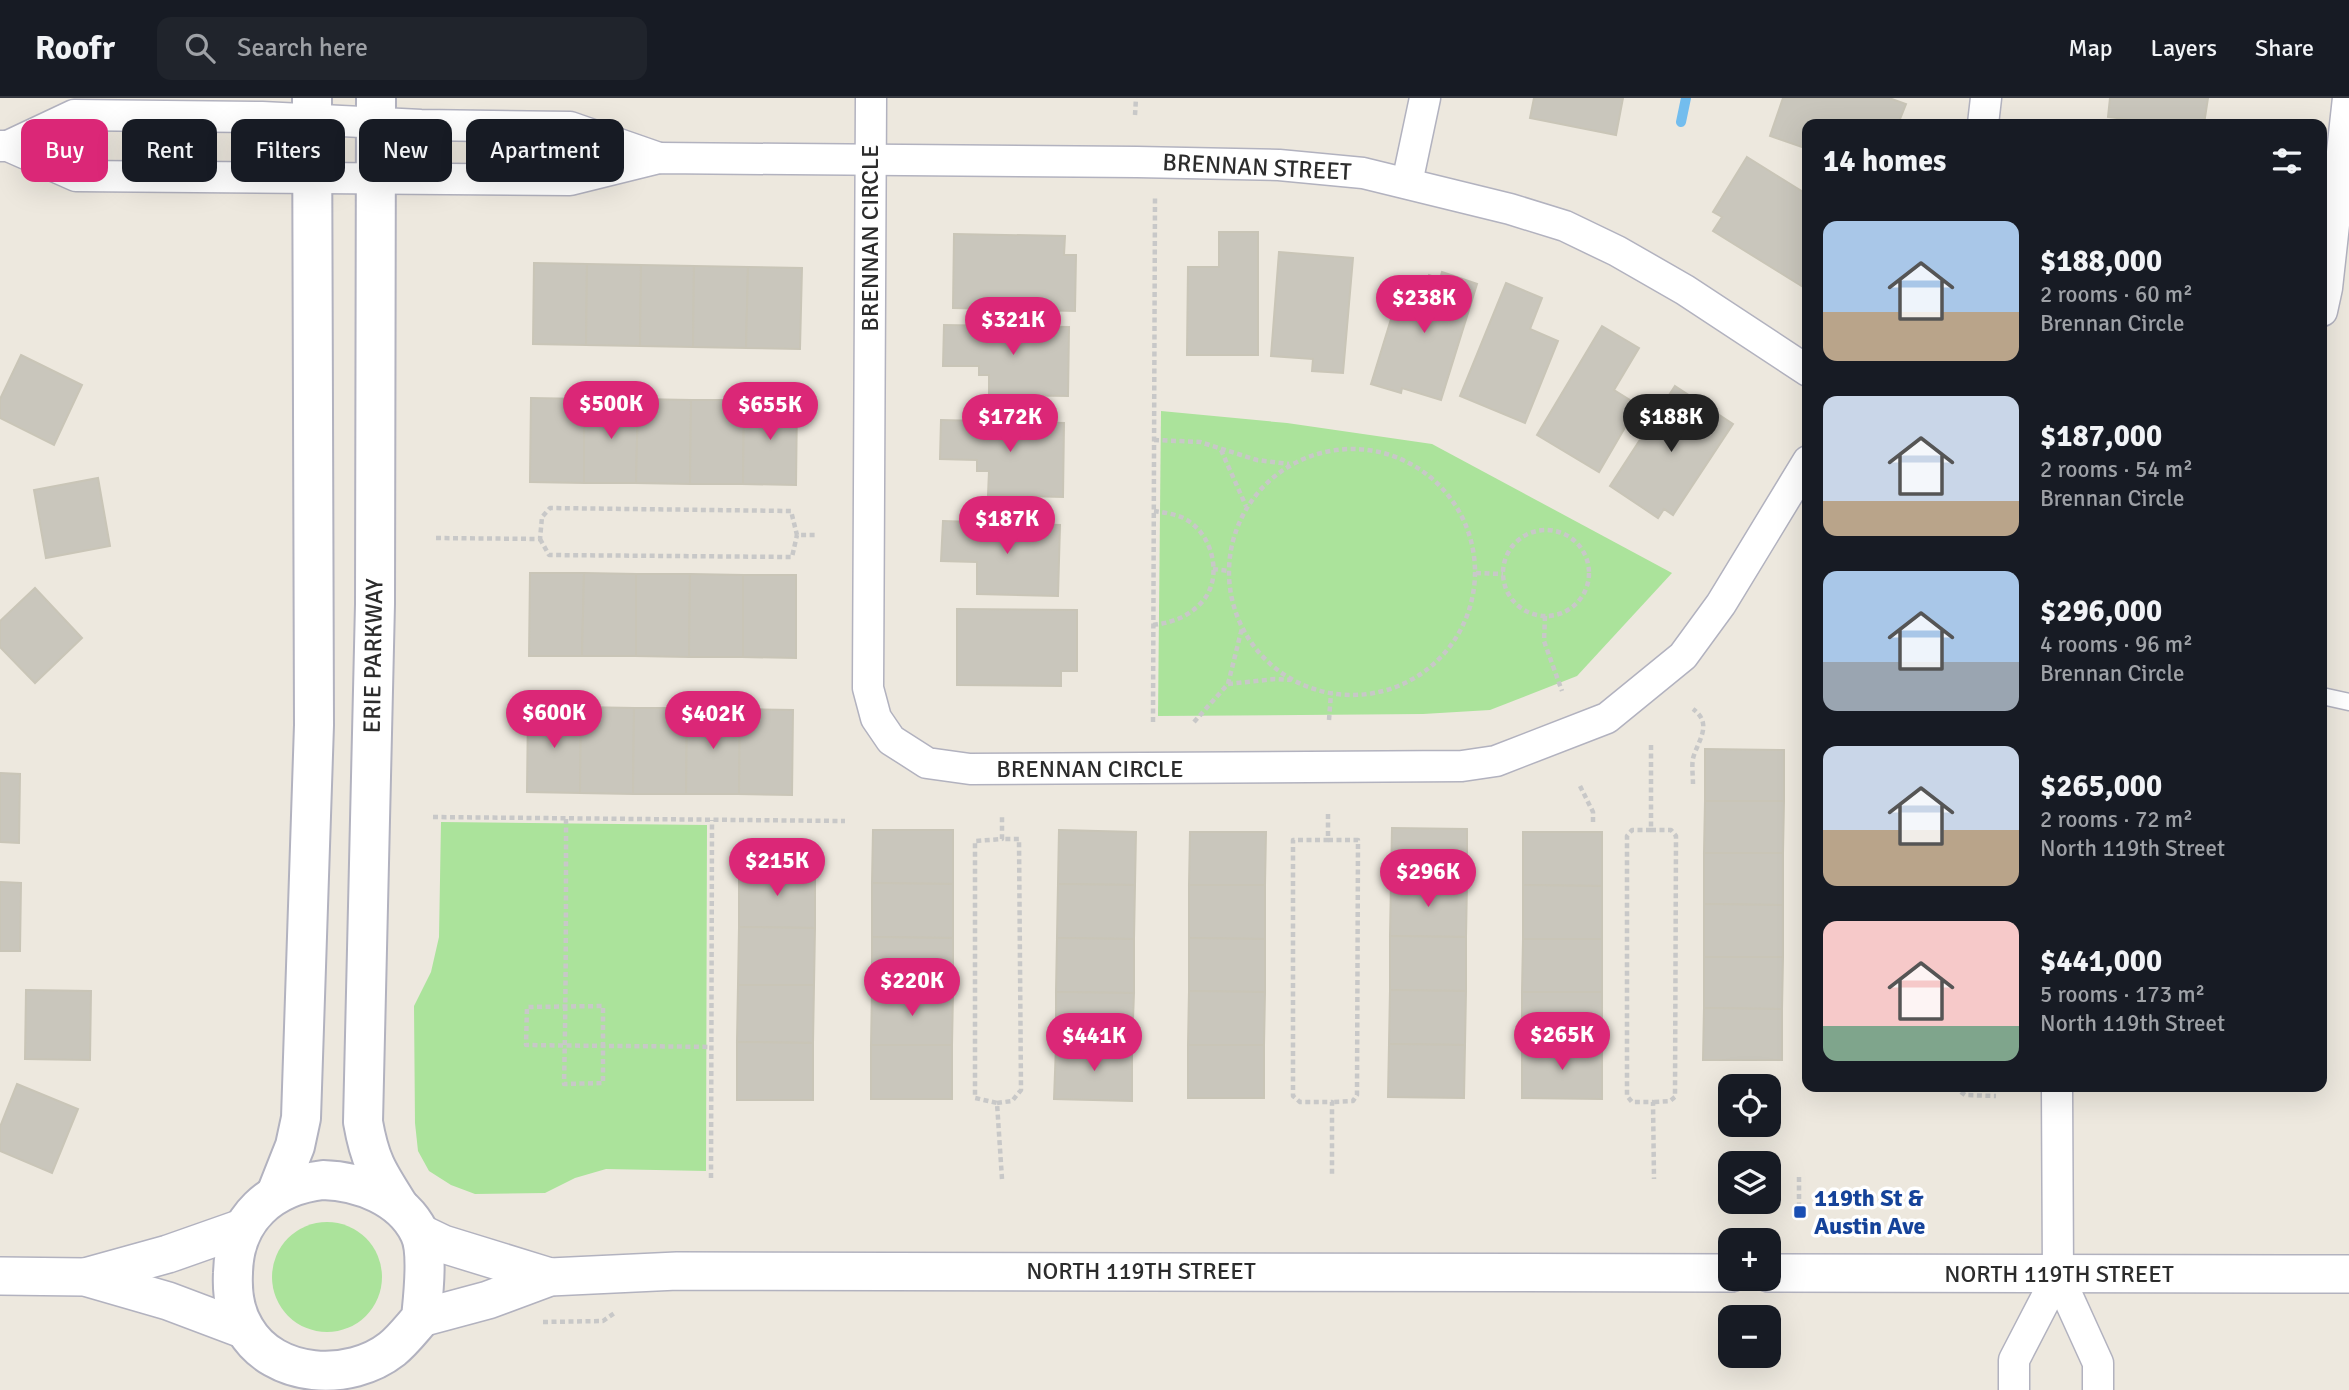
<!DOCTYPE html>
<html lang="en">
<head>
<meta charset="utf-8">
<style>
  body { margin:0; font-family:Signika,sans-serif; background:#20242c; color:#f1f3f6; height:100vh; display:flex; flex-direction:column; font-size:26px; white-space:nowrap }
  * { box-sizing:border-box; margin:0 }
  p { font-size:23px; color:#9ea1a6 }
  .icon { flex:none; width:38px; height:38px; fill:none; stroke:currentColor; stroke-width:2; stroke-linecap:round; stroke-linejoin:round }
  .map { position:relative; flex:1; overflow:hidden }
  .details { position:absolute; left:1802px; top:21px; width:525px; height:973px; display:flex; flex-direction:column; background:#171b24; border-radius:14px; box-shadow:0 7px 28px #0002 }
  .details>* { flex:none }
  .banner { position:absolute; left:21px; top:21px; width:665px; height:63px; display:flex; gap:14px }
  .fabs { position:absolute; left:1718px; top:976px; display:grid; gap:14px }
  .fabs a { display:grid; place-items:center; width:63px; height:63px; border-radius:14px; background:#171b24; box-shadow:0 7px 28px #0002; font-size:35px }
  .price { position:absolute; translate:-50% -60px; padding:0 16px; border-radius:24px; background:#db2777; color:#fff; font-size:23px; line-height:46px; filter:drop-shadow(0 2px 4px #0008) }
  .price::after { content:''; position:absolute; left:50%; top:42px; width:21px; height:16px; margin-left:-10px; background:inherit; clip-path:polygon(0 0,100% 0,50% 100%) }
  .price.on { background:#222; color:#fff }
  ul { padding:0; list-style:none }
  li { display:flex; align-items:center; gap:21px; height:175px; padding:0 21px }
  li span { display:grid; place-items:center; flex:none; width:196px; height:140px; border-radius:14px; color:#555 }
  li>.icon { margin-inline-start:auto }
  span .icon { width:84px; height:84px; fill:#fffc; stroke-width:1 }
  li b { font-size:30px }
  h2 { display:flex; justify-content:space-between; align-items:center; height:84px; padding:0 21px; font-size:30px }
  .tag { padding:0 24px; border-radius:14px; background:#171b24; box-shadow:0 7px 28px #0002; font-size:24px; line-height:63px }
  .tag.on { background:#db2777; color:#fff }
  header { display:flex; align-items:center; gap:42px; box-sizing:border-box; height:98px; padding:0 35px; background:#171b24; border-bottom:2px solid #363941 }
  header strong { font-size:33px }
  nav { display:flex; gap:38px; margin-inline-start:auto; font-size:24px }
  .search { width:490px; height:63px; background:#20242c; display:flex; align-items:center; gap:18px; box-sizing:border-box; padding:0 24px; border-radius:14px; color:#9ea1a6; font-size:26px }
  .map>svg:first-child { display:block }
  .green { fill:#abe39b }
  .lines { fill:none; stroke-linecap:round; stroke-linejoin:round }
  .stream { stroke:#73bdee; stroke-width:10 }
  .building { fill:#c9c6bc; stroke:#c9c5b7; stroke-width:2 }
  .service-casing { stroke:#b2b2bf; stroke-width:19 }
  .minor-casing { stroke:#b2b2bf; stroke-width:33 }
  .tertiary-casing { stroke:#b2b2bf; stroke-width:40 }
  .secondary-casing { stroke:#b2b2bf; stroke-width:42 }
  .path { stroke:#c8c8c8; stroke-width:4.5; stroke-dasharray:5 3.5; stroke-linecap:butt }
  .service { stroke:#fff; stroke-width:16 }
  .minor { stroke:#fff; stroke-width:30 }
  .tertiary { stroke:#fff; stroke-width:37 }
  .secondary { stroke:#fff; stroke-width:38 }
  .transit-dot { fill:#1a4fb4; stroke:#fff; stroke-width:2.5 }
  .labels { text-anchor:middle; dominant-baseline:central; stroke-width:7; stroke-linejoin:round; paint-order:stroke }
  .street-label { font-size:24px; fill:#2c2c2c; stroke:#fff }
  .transit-label { font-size:24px; font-weight:bold; fill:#164399; stroke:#fff; text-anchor:start }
</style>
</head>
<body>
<header>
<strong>Roofr</strong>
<div class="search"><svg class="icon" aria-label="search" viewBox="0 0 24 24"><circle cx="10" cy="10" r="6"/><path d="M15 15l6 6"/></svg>Search here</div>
<nav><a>Map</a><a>Layers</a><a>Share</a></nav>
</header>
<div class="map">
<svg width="2349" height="1292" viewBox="0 0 2349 1292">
  <rect width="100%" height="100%" fill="#ede8de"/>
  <!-- green -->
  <g class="green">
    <polygon points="1161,313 1287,325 1432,346 1672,475 1577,578 1490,612 1423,616 1158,618"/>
    <polygon points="441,724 707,727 706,1073 606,1071 575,1080 545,1095 475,1096 451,1087 429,1073 418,1053 415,1025 414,908 431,874 439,839"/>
    <circle cx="327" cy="1179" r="55"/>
  </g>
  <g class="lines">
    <!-- stream -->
    <polyline class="stream" points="1681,24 1686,0"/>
  </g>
  <!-- building -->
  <g class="building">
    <polygon points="1534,0 1623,0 1616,37 1530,20"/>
    <polygon points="1783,0 1889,0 1906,6 1898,26 1808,26 1808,51 1770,38"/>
    <polygon points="2110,0 2208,0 2204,26 2164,26 2108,19"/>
    <polygon points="1747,59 1808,97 1808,192 1713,133 1722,119 1713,114"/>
    <polygon points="1219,134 1258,134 1258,257 1187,257 1188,169 1219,169"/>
    <polygon points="954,136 1065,138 1064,157 1076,157 1075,213 953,210"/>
    <polygon points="1279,154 1353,160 1343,275 1312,273 1313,261 1271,258"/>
    <polygon points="534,165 587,166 586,247 533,246"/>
    <polygon points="587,166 641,167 640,248 586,247"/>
    <polygon points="641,167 694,168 693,249 640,248"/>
    <polygon points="694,168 748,169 746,250 693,249"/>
    <polygon points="748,169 802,170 800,251 746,250"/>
    <polygon points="1442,174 1477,186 1441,302 1402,290 1401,295 1371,286 1404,179 1426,186 1429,177 1440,181"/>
    <polygon points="1506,185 1542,200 1530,231 1558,243 1525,325 1460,298"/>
    <polygon points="944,227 1069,229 1068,298 989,297 989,277 979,277 979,268 943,268"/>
    <polygon points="1602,228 1639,250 1614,292 1638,307 1599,374 1537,337"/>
    <polygon points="21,257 82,287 54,347 0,320 0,301"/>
    <polygon points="1675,288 1733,326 1673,417 1664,411 1658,420 1610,388"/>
    <polygon points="531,300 584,301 584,385 530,384"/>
    <polygon points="584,301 638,301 636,385 584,385"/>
    <polygon points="638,301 691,302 690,386 636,385"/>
    <polygon points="691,302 744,302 743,386 690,386"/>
    <polygon points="744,302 797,303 796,387 743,386"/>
    <polygon points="941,322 1064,325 1063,399 988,397 989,373 977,373 977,362 940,361"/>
    <polygon points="98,380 110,448 46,460 34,392"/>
    <polygon points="943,423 1060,427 1058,498 977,496 977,464 941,463"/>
    <polygon points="530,475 584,475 582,558 529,558"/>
    <polygon points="584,475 636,476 636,558 582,558"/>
    <polygon points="636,476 690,476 689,559 636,558"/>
    <polygon points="690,476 743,477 743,559 689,559"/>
    <polygon points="743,477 796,477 796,560 743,559"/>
    <polygon points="35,490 82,540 35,585 0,549 0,523"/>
    <polygon points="957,511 1077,512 1077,573 1061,573 1061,588 957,587"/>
    <polygon points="528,609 581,609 580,695 527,694"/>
    <polygon points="581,609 634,610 633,696 580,695"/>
    <polygon points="634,610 687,610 686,696 633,696"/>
    <polygon points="687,610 740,611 739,696 686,696"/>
    <polygon points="740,611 793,612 792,697 739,696"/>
    <polygon points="1705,651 1784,652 1784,703 1705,703"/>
    <polygon points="0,675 20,676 19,745 0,744"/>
    <polygon points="1705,703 1784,703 1783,755 1704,755"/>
    <polygon points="1392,730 1467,731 1467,785 1391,784"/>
    <polygon points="873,732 953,732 953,786 872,785"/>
    <polygon points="1059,732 1136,734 1135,787 1058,786"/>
    <polygon points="1190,734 1266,734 1265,787 1189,787"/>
    <polygon points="1523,734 1602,734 1602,788 1523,787"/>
    <polygon points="1704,755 1783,755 1783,807 1704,806"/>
    <polygon points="739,771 815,772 815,830 739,829"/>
    <polygon points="0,784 21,785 20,853 0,853"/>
    <polygon points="1391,784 1467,785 1466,839 1390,838"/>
    <polygon points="872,785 953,786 953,840 872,839"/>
    <polygon points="1058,786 1135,787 1134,841 1057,840"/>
    <polygon points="1189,787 1265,787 1265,841 1189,840"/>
    <polygon points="1523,787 1602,788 1602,841 1523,841"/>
    <polygon points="1704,806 1783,807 1783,859 1704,859"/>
    <polygon points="739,829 815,830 814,887 738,887"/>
    <polygon points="1390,838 1466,839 1466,893 1390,892"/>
    <polygon points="872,839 953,840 953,894 872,893"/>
    <polygon points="1057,840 1134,841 1134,895 1056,894"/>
    <polygon points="1189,840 1265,841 1265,894 1189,893"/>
    <polygon points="1523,841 1602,841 1602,894 1522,894"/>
    <polygon points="1704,859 1783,859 1782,911 1704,910"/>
    <polygon points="738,887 814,887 813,945 737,944"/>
    <polygon points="26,892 91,893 90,962 25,961"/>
    <polygon points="1390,892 1466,893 1465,947 1389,946"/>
    <polygon points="872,893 953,894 952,947 871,947"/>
    <polygon points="1189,893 1265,894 1264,947 1188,947"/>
    <polygon points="1056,894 1134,895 1132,949 1056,948"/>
    <rect x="1522" y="894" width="80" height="53"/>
    <polygon points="1704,910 1782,911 1782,962 1703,962"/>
    <polygon points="737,944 813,945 813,1002 737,1002"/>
    <polygon points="1389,946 1465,947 1464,1000 1388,999"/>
    <rect x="871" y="947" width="81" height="54"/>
    <rect x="1188" y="947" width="76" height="53"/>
    <polygon points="1522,947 1602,947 1602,1001 1522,1000"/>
    <polygon points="1056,948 1132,949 1132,1003 1054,1001"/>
    <polygon points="17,986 78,1011 52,1075 0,1053 0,1029"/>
  </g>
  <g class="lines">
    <defs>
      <polyline id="service" points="2322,598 2349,604"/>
      <g id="minor">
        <polyline points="871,0 868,590 876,620 891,642 927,665 970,671 1462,668 1496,663 1607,620 1683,558 1721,506 1808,363"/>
        <polyline points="1983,26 1986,0"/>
        <polyline points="0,48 8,48 76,78 570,82 659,60 1137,64 1279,67 1363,75 1510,111 1565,128 1617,153 1685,192 1808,273"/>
        <polyline points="8,48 74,17 262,19 421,27 570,29 659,60"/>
        <polyline points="1407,85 1425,0"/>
        <polyline points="2322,213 2327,190 2348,0"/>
        <polyline points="2057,989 2058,1177 2098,1265 2098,1292"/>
        <polyline points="2014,1292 2014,1262 2058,1177"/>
      </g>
      <g id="tertiary">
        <polyline points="420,1135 443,1146 550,1179"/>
        <polyline points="1769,1175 2349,1176"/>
        <polyline points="0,1178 85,1179 168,1203 245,1232"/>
        <polyline points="85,1179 168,1156 242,1130"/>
        <polyline points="421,1220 488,1202 550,1179 677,1173 1731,1175"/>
      </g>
      <g id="secondary">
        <path d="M 376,0 L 375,506 L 363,1024 C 370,1064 378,1075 399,1108"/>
        <path d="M 323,1082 C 359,1083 402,1099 419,1134 C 429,1153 423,1199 421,1220 C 412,1230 403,1242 392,1251 C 350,1284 274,1281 245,1231 C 235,1215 232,1194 233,1175 C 234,1120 271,1088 323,1082 Z"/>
        <polyline points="276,1096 295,1048 301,1020 314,627 312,0"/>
      </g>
    </defs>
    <!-- service casing -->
    <use href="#service" class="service-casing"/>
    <!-- minor casing -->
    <use href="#minor" class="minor-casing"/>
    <!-- tertiary casing -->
    <use href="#tertiary" class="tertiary-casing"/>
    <!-- secondary casing -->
    <use href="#secondary" class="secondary-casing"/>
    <!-- path -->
    <g class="path">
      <polyline points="1135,17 1136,0"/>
      <polyline points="1154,342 1200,344 1257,362 1289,366"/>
      <circle cx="1352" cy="474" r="123"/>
      <polyline points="1221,352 1246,408"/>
      <circle cx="1546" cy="475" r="43"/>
      <polyline points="436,440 540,441 542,419 550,410 791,413 797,437 817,437"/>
      <polyline points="540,441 549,457 792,459 797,437"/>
      <polyline points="1213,471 1229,473"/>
      <polyline points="1476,475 1503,476"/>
      <polyline points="1545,518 1544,543 1562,593"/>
      <path d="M 1153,527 C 1171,525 1188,519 1201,505 C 1223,482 1214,441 1190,424 C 1179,416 1166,415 1154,413"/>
      <polyline points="1228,586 1242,530"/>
      <polyline points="1329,622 1331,595"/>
      <polyline points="1153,624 1155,100"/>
      <polyline points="1194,624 1228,586 1275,581 1291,582"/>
      <polyline points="1651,647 1651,732 1632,732 1627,738 1627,998 1632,1004 1653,1004 1654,1081"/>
      <path d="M 1693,686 C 1693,677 1691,665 1694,657 C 1700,640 1712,625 1693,611"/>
      <polyline points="1580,688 1593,714 1593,726"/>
      <polyline points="1328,716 1328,742 1293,742 1293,998 1300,1004 1332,1004 1332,1078"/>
      <polyline points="433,719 845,723"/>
      <path d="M 566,721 C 566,809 566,898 564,986 L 603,985 L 603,908 L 527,909 L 526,947 C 588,948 649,948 711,949"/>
      <polyline points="1651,732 1671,732 1676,738 1675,999 1670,1003 1653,1004"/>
      <polyline points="1328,742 1358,742 1357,997 1353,1003 1332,1004"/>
      <polyline points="1954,989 1965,997 1996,998"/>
      <polyline points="997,1005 1012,1003 1021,992 1019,741 1002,741"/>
      <polyline points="1799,1079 1799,1114"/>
      <polyline points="711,1080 712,722"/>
      <polyline points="1002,1081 997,1005 975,1000 975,743 1002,741 1002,718"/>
      <polyline points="543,1224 603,1223 616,1214"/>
    </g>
    <!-- service -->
    <use href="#service" class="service"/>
    <!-- minor -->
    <use href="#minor" class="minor"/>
    <!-- tertiary -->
    <use href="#tertiary" class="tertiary"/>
    <!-- secondary -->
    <use href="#secondary" class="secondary"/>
  </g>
  <!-- markers -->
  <rect class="transit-dot" x="1793" y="1107" width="14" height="14" rx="3.5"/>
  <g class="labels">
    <!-- street labels -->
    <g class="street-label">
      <text transform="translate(1257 69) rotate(3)">BRENNAN STREET</text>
      <text transform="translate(870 140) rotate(-90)">BRENNAN CIRCLE</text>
      <text transform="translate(373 558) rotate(-89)">ERIE PARKWAY</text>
      <text x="1090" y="671">BRENNAN CIRCLE</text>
      <text x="1141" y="1173">NORTH 119TH STREET</text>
      <text x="2059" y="1176">NORTH 119TH STREET</text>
    </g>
    <!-- transit labels -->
    <g class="transit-label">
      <text x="1814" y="1100">119th St &amp;<tspan x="1814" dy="28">Austin Ave</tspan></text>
    </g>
  </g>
</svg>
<div class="fabs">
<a><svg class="icon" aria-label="locate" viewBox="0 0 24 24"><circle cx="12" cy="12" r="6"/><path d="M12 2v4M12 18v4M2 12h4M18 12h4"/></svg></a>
<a><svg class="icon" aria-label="layers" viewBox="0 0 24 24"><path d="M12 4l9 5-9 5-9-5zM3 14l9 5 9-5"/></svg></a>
<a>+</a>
<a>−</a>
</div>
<b class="price" style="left:1424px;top:237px">$238K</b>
<b class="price" style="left:1013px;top:259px">$321K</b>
<b class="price" style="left:611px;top:343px">$500K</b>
<b class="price" style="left:770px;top:344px">$655K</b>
<b class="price" style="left:1010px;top:356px">$172K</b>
<b class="price on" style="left:1671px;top:356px">$188K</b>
<b class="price" style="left:1007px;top:458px">$187K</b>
<b class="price" style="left:554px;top:652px">$600K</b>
<b class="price" style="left:713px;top:653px">$402K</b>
<b class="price" style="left:777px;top:800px">$215K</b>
<b class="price" style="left:1428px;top:811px">$296K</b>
<b class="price" style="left:912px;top:920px">$220K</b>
<b class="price" style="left:1562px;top:974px">$265K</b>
<b class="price" style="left:1094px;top:975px">$441K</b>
<div class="banner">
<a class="tag on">Buy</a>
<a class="tag">Rent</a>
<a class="tag">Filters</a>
<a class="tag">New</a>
<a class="tag">Apartment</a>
</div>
<section class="details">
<h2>14 homes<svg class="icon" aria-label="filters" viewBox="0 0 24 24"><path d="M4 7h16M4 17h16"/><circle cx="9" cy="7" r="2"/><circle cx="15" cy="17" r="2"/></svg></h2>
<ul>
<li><span style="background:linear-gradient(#a9c7e8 65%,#b9a48a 0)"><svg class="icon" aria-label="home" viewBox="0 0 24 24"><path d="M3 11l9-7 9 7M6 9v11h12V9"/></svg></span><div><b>$188,000</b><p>2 rooms · 60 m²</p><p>Brennan Circle</p></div></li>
<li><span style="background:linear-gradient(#c9d6e8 75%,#b9a48a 0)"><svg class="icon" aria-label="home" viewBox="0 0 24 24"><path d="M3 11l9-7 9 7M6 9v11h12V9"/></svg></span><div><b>$187,000</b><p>2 rooms · 54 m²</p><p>Brennan Circle</p></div></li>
<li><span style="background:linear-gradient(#a9c7e8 65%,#9aa5b1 0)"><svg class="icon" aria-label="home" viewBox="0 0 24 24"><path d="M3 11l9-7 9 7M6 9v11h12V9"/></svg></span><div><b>$296,000</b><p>4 rooms · 96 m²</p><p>Brennan Circle</p></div></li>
<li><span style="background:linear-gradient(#c9d6e8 60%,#b9a48a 0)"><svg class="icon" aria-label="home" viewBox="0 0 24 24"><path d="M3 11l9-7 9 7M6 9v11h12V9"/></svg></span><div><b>$265,000</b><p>2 rooms · 72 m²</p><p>North 119th Street</p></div></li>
<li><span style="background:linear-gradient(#f6c9c9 75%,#7fa58c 0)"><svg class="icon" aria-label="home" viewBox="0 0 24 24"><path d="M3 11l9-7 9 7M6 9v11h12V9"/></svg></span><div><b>$441,000</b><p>5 rooms · 173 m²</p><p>North 119th Street</p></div></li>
</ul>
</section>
</div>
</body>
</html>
